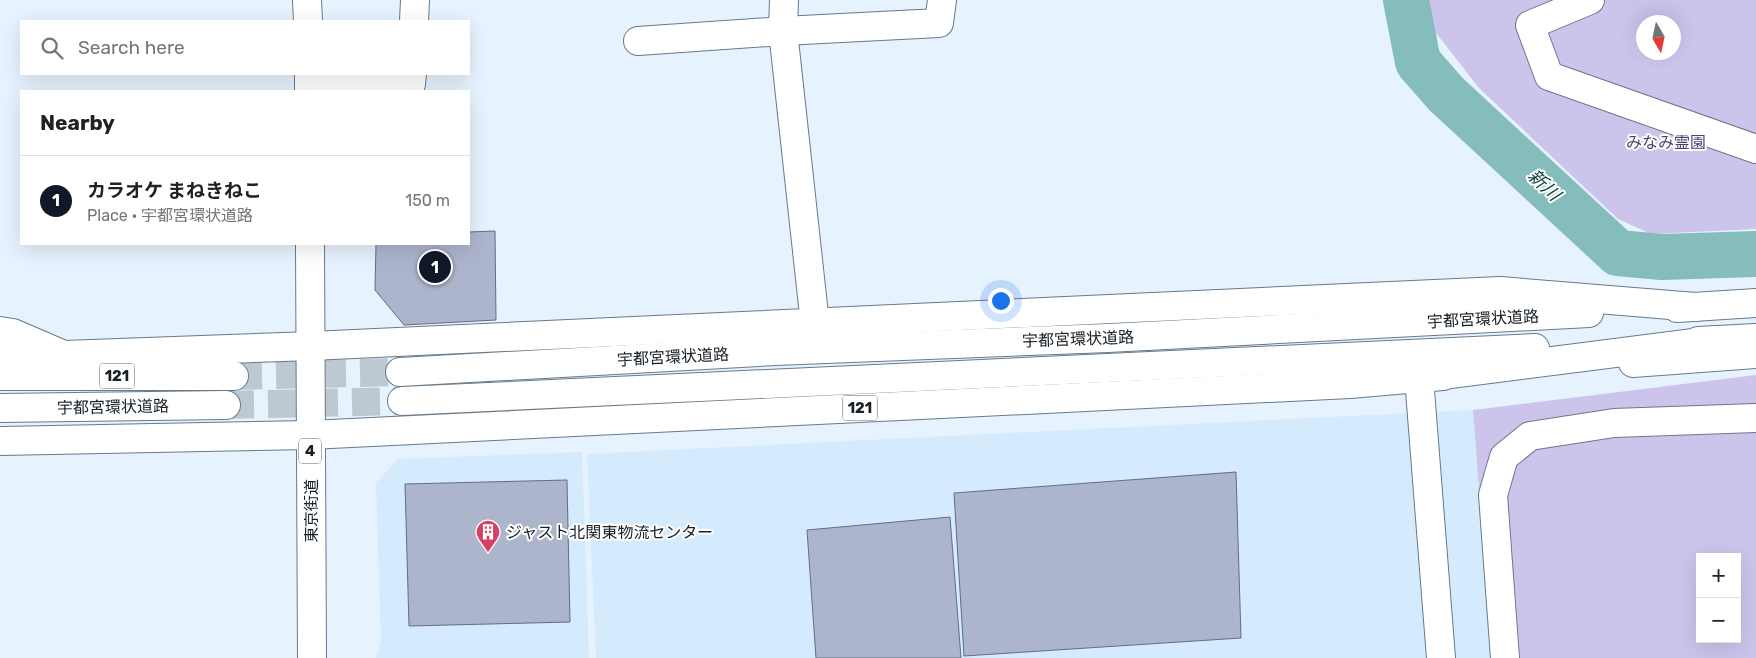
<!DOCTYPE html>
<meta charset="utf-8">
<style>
body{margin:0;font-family:Rubik,"Noto Sans JP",sans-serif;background:#f2f2f2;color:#202124}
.controls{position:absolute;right:15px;bottom:15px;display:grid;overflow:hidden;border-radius:0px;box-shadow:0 5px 20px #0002}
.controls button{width:45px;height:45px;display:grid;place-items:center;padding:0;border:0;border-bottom:1px solid #e0e0e0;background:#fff;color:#202124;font:25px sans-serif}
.compass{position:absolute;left:1636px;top:15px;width:45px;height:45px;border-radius:50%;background:#fff;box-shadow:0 5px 20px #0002;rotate:171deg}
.you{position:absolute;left:1000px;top:300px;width:18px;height:18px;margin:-12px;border:4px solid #fff;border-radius:50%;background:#1a73e8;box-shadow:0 0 0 8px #1a73e833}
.badge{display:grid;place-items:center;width:32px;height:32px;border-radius:50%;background:#111827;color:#fff;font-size:16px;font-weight:700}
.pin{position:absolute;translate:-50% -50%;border:2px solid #fff;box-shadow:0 1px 5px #0006}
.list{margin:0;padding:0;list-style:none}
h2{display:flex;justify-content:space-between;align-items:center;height:65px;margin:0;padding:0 20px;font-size:21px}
h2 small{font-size:16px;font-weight:400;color:#757577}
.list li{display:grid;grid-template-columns:32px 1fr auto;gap:15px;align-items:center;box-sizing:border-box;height:90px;padding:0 20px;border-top:1px solid #e0e0e0}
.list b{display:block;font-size:19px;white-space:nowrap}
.list p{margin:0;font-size:16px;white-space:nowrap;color:#757577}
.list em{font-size:16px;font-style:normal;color:#757577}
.icon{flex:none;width:28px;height:28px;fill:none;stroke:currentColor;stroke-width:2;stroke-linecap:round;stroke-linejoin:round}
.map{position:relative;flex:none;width:1756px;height:658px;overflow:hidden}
.search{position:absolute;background:#fff;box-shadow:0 5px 20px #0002;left:20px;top:20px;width:450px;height:55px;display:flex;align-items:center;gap:12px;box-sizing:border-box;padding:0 18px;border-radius:0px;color:#757577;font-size:19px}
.panel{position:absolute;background:#fff;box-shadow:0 5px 20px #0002;left:20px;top:90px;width:450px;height:155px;border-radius:0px}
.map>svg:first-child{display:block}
.built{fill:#d4eafd}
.green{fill:#cdc4ec;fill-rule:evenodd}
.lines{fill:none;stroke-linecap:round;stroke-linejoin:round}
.river{stroke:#84bdbc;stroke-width:46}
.building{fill:#adb5cc;stroke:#646c81}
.highway-tunnel{stroke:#bdc8d3;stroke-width:28;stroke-dasharray:28 14;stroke-linecap:butt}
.minor-casing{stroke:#677a8a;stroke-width:30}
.highway-casing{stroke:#677a8a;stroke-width:30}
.minor{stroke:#fff;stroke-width:28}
.highway{stroke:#fff;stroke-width:28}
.labels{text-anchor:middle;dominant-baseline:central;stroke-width:4;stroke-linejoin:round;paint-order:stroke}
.shield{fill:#fefefe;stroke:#5d6368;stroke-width:1}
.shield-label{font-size:15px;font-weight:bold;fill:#182027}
.park-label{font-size:16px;fill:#4e3e74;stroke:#fefefe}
.street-label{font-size:16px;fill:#182027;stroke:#fefefe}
.poi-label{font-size:16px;fill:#182027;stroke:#fefefe;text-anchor:start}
.water-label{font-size:18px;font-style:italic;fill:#063e3e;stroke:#fefefe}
</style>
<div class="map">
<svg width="1756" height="658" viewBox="0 0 1756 658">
<rect width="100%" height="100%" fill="#e6f2fe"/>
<!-- built -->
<g class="built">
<path d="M1473 410 1492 658H596L587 454Z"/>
<path d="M582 452 589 658H376L381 641 376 483 398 459Z"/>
</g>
<!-- green -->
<g class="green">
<path d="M1429 0H1756V229L1651 234 1618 219 1479 88 1433 29ZM1644 22H1674V52H1644Z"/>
<path d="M1756 375V658H1492L1473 410ZM1700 557H1737V639H1700Z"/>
</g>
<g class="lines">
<!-- river -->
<path class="river" d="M1406 0 1418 62 1446 94 1618 253 1662 257 1756 254"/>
</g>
<!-- building -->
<g class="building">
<path d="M495 231 496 320 404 325 375 290 376 244H469V232Z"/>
<path d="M1236 472 1241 638 964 656 954 493Z"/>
<path d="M567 480 570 622 409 626 405 484Z"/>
<path d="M950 517 961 658H816L807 530Z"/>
</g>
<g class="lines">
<!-- highway-tunnel -->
<g class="highway-tunnel">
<path d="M234 376 400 372"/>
<path d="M226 405 402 401"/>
</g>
<defs>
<g id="minor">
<path d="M784 0 783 31 815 324"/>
<path d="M1590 0 1530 25 1549 76 1756 149"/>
<path d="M414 21 415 0"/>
<path d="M638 41 783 31 939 23 942 0"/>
<path d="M309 88 411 84 412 74"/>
<path d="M0 331 13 333 64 355"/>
<path d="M1633 363 1756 354"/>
<path d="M1441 658 1419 378 1443 376"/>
<path d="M1505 658 1493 495 1504 457 1530 436 1614 423 1756 418"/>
</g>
<g id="highway">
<path d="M307 0 308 21"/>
<path d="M309 74V91"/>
<path d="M310 244 312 658"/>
<path d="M1677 308 1756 303"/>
<path d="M1698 341 1756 338"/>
<path d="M0 355H64L311 346 1500 291 1695 307"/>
<path d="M400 372 775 351 1108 338 1589 313"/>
<path d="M0 376H234"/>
<path d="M402 401 1535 348"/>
<path d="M0 408 226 405"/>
<path d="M0 441 310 435 1350 384 1419 378 1717 340"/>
</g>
</defs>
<!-- minor casing -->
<use href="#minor" class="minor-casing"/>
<!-- highway casing -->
<use href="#highway" class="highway-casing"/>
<!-- minor -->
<use href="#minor" class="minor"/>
<!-- highway -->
<use href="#highway" class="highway"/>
</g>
<!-- icons -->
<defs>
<symbol id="building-pin" viewBox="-11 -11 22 30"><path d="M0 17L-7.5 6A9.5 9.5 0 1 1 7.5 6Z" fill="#d24263" stroke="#fefefe"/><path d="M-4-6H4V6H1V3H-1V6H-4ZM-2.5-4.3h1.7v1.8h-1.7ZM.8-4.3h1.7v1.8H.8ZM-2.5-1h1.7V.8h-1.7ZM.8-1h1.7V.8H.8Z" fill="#fff"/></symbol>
</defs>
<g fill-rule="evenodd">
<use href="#building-pin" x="474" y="518" width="28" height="38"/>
</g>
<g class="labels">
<!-- shield labels -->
<g class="shield">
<rect x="99.5" y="363.5" width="35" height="25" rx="4"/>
<rect x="842.5" y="395.5" width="35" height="25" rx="4"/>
<rect x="299" y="438.5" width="22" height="25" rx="4"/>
</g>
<g class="shield-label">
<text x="117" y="376">121</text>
<text x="860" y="408">121</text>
<text x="310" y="451">4</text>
</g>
<!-- park labels -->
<g class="park-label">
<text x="1666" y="142">みなみ霊園</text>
</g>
<!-- street labels -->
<g class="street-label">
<text transform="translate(1483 319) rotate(-3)">宇都宮環状道路</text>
<text transform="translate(1078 339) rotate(-2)">宇都宮環状道路</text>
<text transform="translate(673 357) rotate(-3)">宇都宮環状道路</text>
<text transform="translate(113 407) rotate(-1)">宇都宮環状道路</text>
<text transform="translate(311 511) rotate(-90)">東京街道</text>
</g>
<!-- poi labels -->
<g class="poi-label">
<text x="506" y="532">ジャスト北関東物流センター</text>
</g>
<!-- water labels -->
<g class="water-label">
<text transform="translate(1544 185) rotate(43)">新川</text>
</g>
</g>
</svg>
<div class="controls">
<button>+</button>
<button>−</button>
</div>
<svg class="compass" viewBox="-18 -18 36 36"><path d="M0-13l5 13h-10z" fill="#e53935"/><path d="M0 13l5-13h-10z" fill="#757577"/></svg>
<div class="you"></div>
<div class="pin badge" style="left:435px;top:267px">1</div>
<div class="search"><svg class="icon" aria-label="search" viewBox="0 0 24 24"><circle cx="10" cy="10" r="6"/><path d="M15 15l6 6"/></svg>Search here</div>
<section class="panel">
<h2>Nearby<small></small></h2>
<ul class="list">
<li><span class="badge">1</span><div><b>カラオケ まねきねこ</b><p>Place · 宇都宮環状道路</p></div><em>150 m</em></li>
</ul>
</section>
</div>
